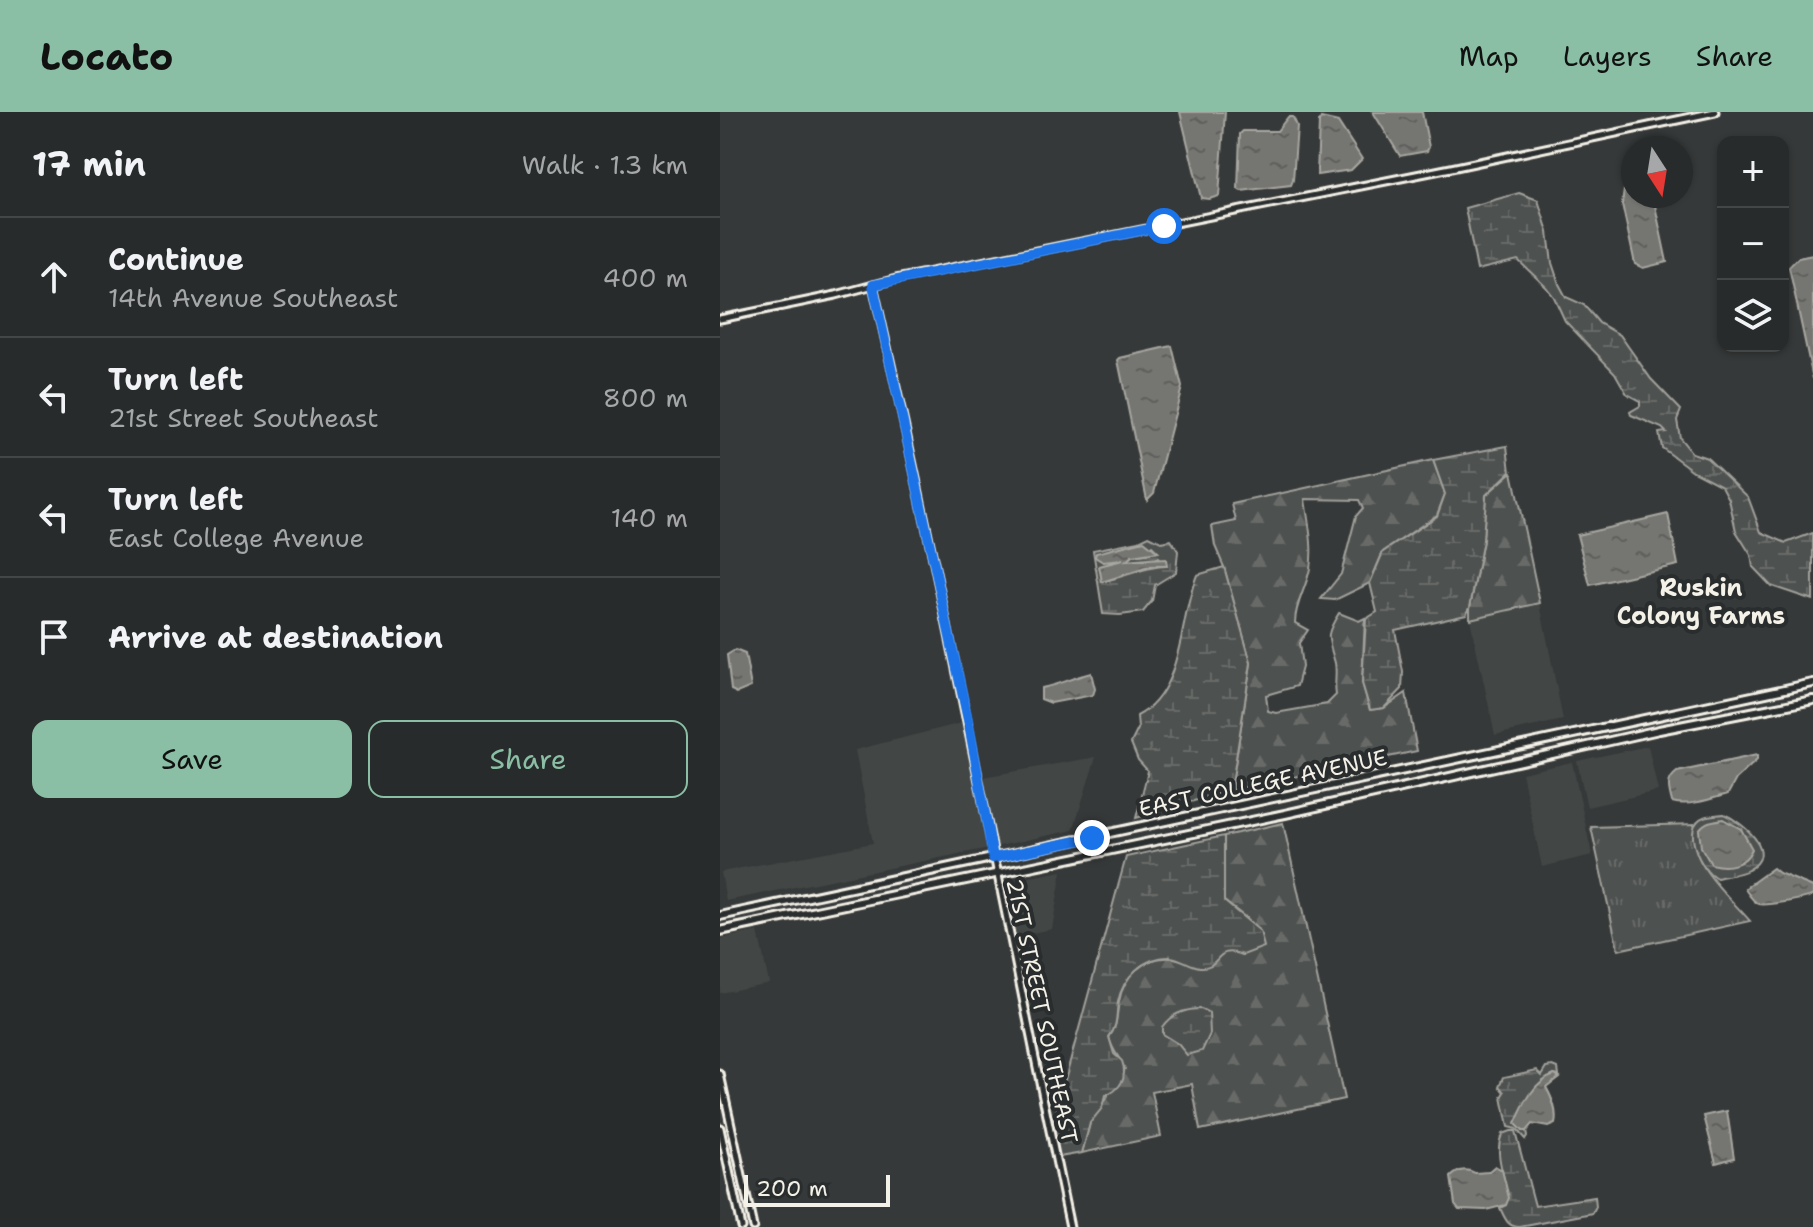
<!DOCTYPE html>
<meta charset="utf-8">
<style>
body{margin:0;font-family:"Shantell Sans",sans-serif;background:#303333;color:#f1f3f6}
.controls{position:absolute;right:24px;top:24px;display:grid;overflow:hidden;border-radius:16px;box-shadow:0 2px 6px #0004}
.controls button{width:72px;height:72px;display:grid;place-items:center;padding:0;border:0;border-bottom:2px solid #444747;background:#282b2b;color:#f1f3f6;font:40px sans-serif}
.compass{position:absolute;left:901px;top:24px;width:72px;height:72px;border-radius:50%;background:#282b2b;box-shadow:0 2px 6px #0004;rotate:168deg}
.scale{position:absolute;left:24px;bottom:20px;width:146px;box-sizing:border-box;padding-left:8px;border:4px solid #f4f1e8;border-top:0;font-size:22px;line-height:28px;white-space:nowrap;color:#f4f1e8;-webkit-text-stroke:6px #2a2d2e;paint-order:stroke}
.stop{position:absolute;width:24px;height:24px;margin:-18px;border:6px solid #1a73e8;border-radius:50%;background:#fff}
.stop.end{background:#1a73e8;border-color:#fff;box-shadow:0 2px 8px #0008}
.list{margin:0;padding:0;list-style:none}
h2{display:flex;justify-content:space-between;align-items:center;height:104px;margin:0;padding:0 32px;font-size:34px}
h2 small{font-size:26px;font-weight:400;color:#a5a7a9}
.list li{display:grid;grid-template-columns:52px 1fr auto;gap:24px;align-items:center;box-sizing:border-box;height:120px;padding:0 32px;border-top:2px solid #444747}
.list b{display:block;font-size:30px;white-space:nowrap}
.list p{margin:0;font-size:26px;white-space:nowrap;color:#a5a7a9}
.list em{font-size:26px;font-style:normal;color:#a5a7a9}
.actions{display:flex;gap:16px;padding:24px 32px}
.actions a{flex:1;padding:18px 0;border:2px solid #8abfa5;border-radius:16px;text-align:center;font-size:28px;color:#8abfa5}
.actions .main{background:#8abfa5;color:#111}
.icon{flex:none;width:44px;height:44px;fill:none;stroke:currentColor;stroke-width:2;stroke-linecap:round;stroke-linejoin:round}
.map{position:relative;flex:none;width:1093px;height:1115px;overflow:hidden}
header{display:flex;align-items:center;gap:48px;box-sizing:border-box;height:112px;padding:0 40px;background:#8abfa5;color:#111}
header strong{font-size:38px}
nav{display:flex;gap:44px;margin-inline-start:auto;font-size:28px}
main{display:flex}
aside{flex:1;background:#282b2b}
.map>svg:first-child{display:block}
.built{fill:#434645}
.grass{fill:url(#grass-tufts);stroke:#a1a19c;stroke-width:2}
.forest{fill:url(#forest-firs);stroke:#a1a19c;stroke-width:2}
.wetland{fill:url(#wetland-marsh);stroke:#a1a19c;stroke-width:2;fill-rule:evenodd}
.water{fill:url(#water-ripples);stroke:#a8a7a1;stroke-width:2}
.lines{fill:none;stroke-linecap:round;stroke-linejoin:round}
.tertiary-casing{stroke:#f4f1e8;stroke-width:11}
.secondary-casing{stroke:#f4f1e8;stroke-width:12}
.tertiary{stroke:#2a2d2e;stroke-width:5}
.secondary{stroke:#2a2d2e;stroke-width:6}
.route{stroke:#1a73e8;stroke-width:10}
.labels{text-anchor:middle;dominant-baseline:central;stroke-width:8;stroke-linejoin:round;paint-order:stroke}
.street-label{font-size:22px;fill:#f4f1e8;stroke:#2a2d2e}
.neighbourhood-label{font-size:24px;font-weight:bold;fill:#f4f1e8;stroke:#2a2d2e}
</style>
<header>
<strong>Locato</strong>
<nav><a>Map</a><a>Layers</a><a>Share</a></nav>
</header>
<main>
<aside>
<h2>17 min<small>Walk · 1.3 km</small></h2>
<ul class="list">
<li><svg class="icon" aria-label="ahead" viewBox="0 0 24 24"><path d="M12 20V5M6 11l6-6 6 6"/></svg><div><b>Continue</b><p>14th Avenue Southeast</p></div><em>400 m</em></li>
<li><svg class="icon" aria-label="left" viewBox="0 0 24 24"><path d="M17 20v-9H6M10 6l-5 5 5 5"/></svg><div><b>Turn left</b><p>21st Street Southeast</p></div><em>800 m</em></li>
<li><svg class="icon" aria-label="left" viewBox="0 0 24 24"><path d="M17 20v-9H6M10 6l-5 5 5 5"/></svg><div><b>Turn left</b><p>East College Avenue</p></div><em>140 m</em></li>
<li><svg class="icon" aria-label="arrive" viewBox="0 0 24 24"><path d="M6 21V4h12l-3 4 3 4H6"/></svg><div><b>Arrive at destination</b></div></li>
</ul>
<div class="actions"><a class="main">Save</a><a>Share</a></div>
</aside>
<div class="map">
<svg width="1093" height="1115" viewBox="0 0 1093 1115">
<defs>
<pattern id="grass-tufts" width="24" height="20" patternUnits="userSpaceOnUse" patternTransform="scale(2)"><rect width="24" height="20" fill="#4e514f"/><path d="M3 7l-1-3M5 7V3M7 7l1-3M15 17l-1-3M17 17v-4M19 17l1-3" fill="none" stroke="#686a68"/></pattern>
<pattern id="forest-firs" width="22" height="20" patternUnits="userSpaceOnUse" patternTransform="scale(2)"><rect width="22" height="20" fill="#4e514f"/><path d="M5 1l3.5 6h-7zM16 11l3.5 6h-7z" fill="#686a68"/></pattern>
<pattern id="wetland-marsh" width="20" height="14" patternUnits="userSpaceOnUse" patternTransform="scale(2)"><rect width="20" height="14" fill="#4e514f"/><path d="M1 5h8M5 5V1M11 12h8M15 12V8" fill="none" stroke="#686a68"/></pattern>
<pattern id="water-ripples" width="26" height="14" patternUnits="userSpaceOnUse" patternTransform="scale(2)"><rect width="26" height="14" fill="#757572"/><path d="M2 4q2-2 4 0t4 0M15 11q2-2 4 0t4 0" fill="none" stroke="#5f5e5c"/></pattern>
</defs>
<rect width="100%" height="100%" fill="#363939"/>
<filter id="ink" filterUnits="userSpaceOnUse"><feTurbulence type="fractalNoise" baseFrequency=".0125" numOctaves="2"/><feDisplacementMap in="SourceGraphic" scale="16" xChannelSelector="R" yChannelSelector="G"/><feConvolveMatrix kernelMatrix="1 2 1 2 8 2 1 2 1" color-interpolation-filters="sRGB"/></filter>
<g filter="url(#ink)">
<!-- built -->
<g class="built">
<path d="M820 491 843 608 775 623 750 507Z"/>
<path d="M251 609 263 665 376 645 353 718 274 735Z"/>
<path d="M246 610 269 736 6 789 1 760 153 731 135 638Z"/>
<path d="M928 634 938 679 867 695 857 649Z"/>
<path d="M852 650 872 743 822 755 802 661Z"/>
<path d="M342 759 332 817 292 825 281 771Z"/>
<path d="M38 819 49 871 0 881V827Z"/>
</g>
<!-- grass -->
<path class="grass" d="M976 712C964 749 1009 784 1030 809L898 838 871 715Z"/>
<!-- forest -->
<g class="forest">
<path d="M713 348 725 382 717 403 663 440 650 471 615 488 601 487 621 462 636 404 643 396 639 388 585 387C588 410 594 433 590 456 587 475 575 491 575 511L588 518 579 531 582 555 577 574 546 583 548 599 556 601 607 592 616 583C614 572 617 560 615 551 608 525 604 525 619 501L639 509 645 506 642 571 650 598 664 596 686 581 697 639 511 678 531 551 504 455 495 434 492 414 516 409 512 392Z"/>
<path d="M792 360 820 491 750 507V496L763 428 766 383Z"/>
<path d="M563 711 624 987 480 1018 472 972 432 980 441 1024 362 1041 370 1011 405 957C400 944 393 942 389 925 398 914 396 904 399 890 403 864 424 844 451 846 461 846 472 852 481 855L498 846 500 841 510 838 523 843 526 806 504 789C499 769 505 745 504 724Z"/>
</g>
<!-- wetland -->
<g class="wetland">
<path d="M799 81 818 88 828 120 832 151 839 172 846 185 864 193 879 211 900 223 931 267 961 298 957 308 960 326 972 341 987 346 1028 385 1041 420 1066 431 1093 421V488L1051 474 1033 455 1031 443 1016 419 1009 387 1002 374 973 359 942 336 939 321 946 320 942 316 911 303 910 300 920 294V289L907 282 895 261 845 209 834 185 826 175 798 148 757 158 745 96Z"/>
<path d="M787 334 790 360 766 383 763 428 750 495 746 502 675 518 683 560 682 577 664 596 650 598 642 571 646 507 657 500 650 471 663 440 717 404 725 382 713 348Z"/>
<path d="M429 424 441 430 451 428 458 439 456 460 435 473 432 489 423 500 400 503 383 502 373 438 419 429ZM432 434 438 440 412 444 406 449 438 446 446 454C424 454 404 466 382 469L403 450 392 447 382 450Z"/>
<path d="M504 455 531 551 511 678 416 706 428 659 418 648 411 631 418 617 417 604C464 580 459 506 477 463Z"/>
<path d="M1004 702C1022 710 1061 741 1028 758 1019 763 1007 763 997 766 980 759 960 714 984 705 989 703 998 703 1004 702Z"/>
<path d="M504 724V789L540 819 544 835 523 843C493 832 502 857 480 855 470 854 461 846 450 845 423 845 403 865 398 890 396 904 398 914 389 925L394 942 402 949C408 966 400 978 385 984L382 996 370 1011 362 1041 339 1045 332 1015 406 745Z"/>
<path d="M481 897 489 901 490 922 482 939 467 943 458 932 442 922V915C451 902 465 897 481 897Z"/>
<path d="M833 954 838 956 839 963 834 962C810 975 810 994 802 1019H806L807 1024 805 1027 796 1017 788 1015 782 985 785 980 780 974 784 965 817 958 822 963 827 955Z"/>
<path d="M790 1019H795L815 1094 875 1085 876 1095 873 1101 800 1115C787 1115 785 1106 780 1096L786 1093C790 1070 772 1046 782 1022Z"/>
</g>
<!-- water -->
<g class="water">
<path d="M460 0H505L499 84 489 87 481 86Z"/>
<path d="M653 0H702L709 35 707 39 680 44Z"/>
<path d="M568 5H573L577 14 573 68 571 73 521 79 518 77 520 22 523 19H557Z"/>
<path d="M601 6 618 10 642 47 631 58 597 63 599 10Z"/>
<path d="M913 75V84H933L947 150 923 156 915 152 902 92 904 78Z"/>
<path d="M1093 143V267L1069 155 1078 146Z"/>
<path d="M452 234 462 275 434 381 427 388 398 248 400 246Z"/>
<path d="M948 402 958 453 870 473 857 423Z"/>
<path d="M424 429 438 440 412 444 406 449 446 447 447 454H432L382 470 379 454 403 448 383 450 375 445 376 441Z"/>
<path d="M15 538 25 542 31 575 17 581 11 578 7 543Z"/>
<path d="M371 561 375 577 373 583 331 591 321 587V576C339 573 353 565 371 561Z"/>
<path d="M1037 643V648L1016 667 1008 682C991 687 969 695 952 690 949 677 945 669 957 660Z"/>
<path d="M1003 707 1021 717 1032 737C1025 753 1008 757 991 752L981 735 979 718C985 709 992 709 1003 707Z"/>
<path d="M1053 756 1059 761 1093 775V783C1087 787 1046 794 1039 792 1033 790 1029 783 1025 777L1028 774Z"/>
<path d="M835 962 839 965 826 975C832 986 838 999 835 1012L828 1015 812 1012 806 1019H802L795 1012C803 994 814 968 835 962Z"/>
<path d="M1007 999 1014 1046 996 1051 984 1004Z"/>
<path d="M775 1054 782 1058 789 1086 786 1093 766 1098 739 1097 735 1092 731 1065C738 1058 747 1056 755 1061L768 1060Z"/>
</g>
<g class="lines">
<defs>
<g id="tertiary">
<path d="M153 173C225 486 284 801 350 1115"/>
<path d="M0 207 116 183 176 167 731 56 995 0"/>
<path d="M0 962 33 1115"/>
<path d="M0 1016 21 1115"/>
</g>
<g id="secondary">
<path d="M0 804 1093 571"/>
<path d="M0 819 565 702 939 618 1093 588"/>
</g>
</defs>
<!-- tertiary casing -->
<use href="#tertiary" class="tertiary-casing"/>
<!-- secondary casing -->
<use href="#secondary" class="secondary-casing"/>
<!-- tertiary -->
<use href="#tertiary" class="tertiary"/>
<!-- secondary -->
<use href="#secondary" class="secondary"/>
</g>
</g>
<g class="lines" filter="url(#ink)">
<!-- route -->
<path class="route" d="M372 726 273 746 249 612 153 173 444 114"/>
</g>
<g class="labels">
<!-- street labels -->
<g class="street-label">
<text transform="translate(543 671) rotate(-12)">EAST COLLEGE AVENUE</text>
<text transform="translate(322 899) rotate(78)">21ST STREET SOUTHEAST</text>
</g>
<!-- neighbourhood labels -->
<g class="neighbourhood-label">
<text x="981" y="476">Ruskin<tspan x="981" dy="28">Colony Farms</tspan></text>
</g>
</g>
</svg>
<div class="controls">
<button>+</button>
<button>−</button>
<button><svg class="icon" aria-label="layers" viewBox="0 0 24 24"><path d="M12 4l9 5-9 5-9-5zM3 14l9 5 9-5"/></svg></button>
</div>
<svg class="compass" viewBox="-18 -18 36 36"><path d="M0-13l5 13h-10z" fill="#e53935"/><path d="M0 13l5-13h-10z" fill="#a5a7a9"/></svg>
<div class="scale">200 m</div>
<div class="stop" style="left:444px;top:114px"></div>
<div class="stop end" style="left:372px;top:726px"></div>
</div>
</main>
